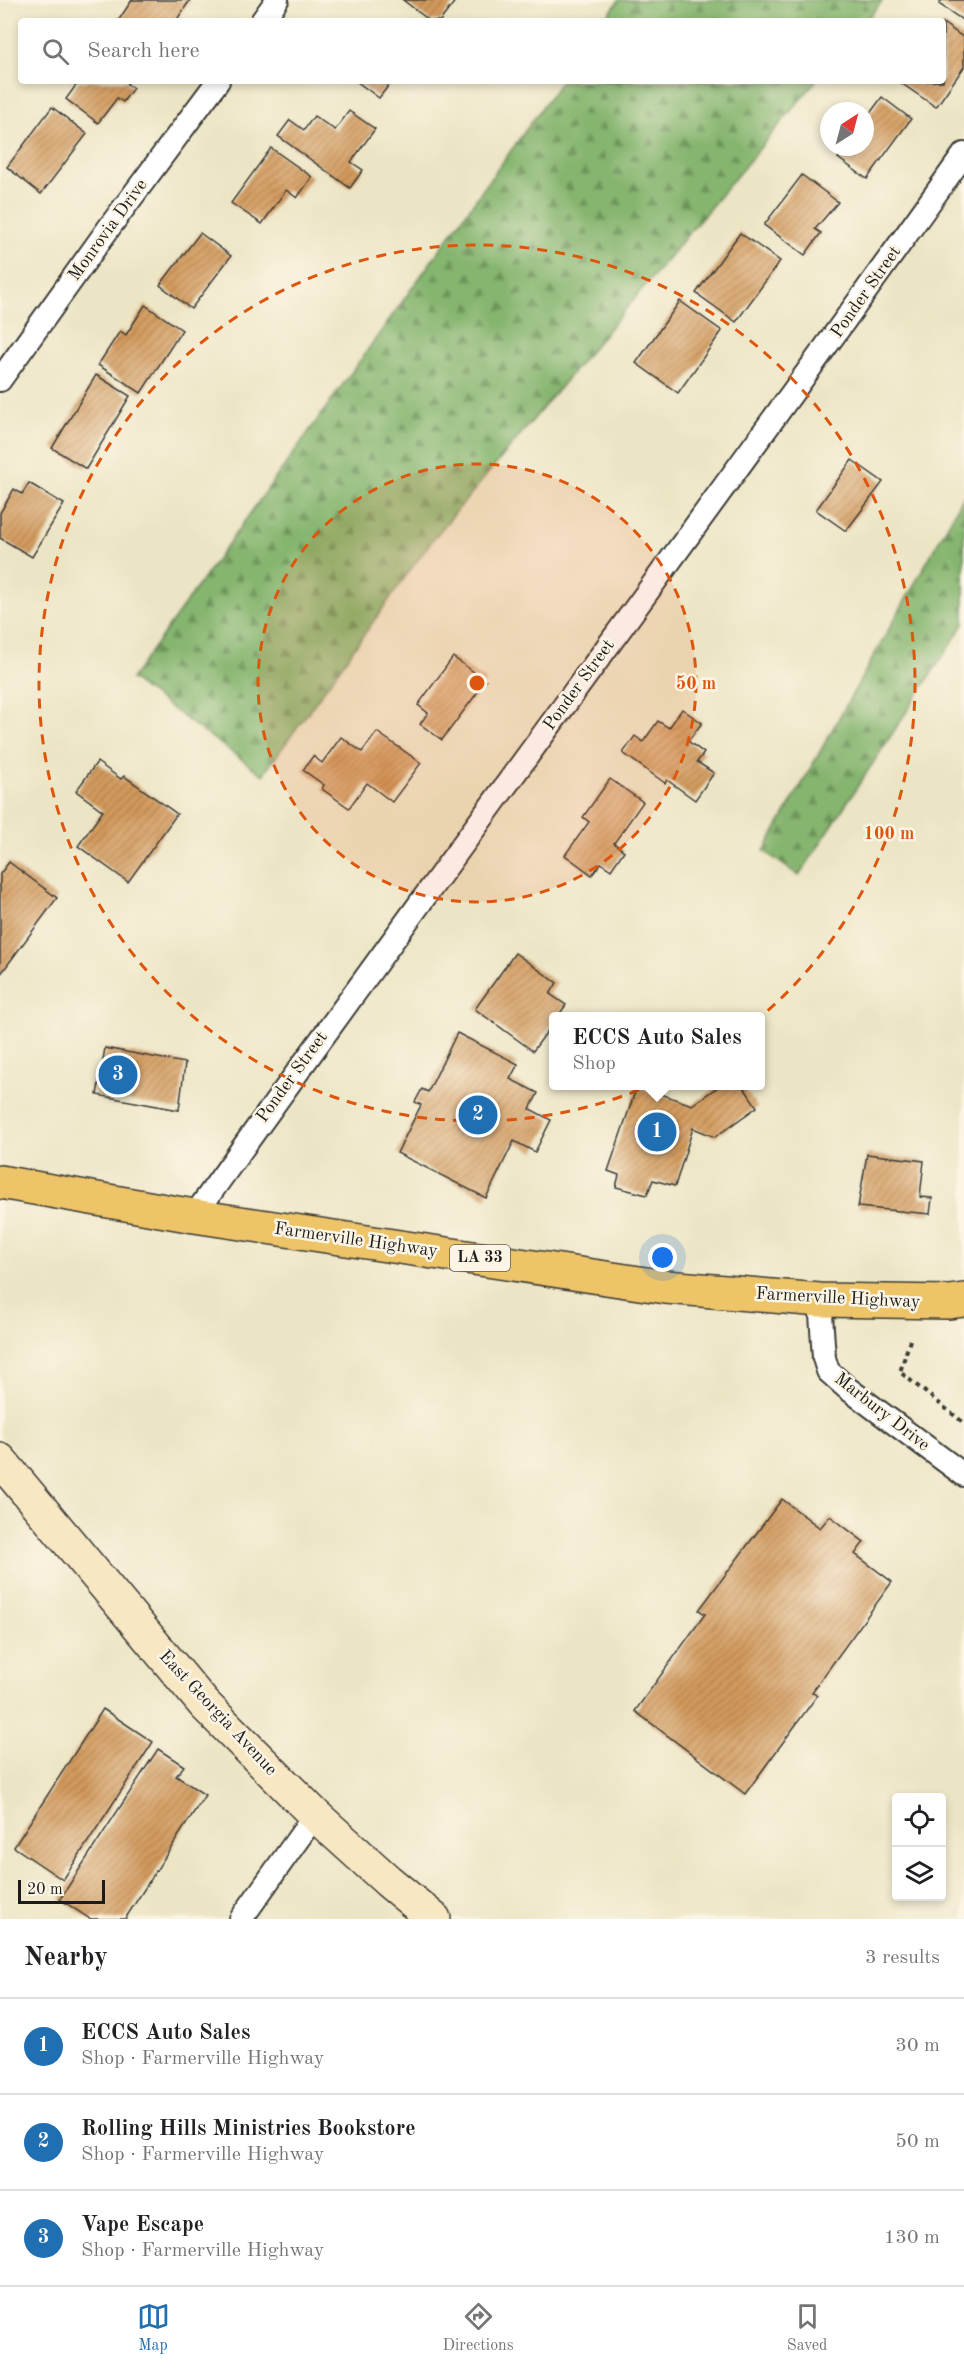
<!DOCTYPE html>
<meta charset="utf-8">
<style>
body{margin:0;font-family:"Old Standard TT",serif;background:#f6f6f6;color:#202124}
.controls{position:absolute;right:18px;bottom:18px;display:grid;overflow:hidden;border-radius:6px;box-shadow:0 3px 9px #0003}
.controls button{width:54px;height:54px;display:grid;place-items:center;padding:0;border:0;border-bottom:2px solid #e0e0e0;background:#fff;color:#202124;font:30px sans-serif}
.compass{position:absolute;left:820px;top:102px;width:54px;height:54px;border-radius:50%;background:#fff;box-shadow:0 3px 9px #0003;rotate:36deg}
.scale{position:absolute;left:18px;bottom:15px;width:87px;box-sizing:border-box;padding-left:6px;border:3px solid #1c1c1c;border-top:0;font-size:16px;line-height:21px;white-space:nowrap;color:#1c1c1c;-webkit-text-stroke:4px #fcf5e5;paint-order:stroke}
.you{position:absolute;left:663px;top:1258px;width:21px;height:21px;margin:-15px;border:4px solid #fff;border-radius:50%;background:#1a73e8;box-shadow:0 0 0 9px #1a73e833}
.badge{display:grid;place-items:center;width:39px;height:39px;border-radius:50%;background:#1f6fb2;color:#fff;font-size:20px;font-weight:700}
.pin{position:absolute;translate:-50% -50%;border:3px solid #fff;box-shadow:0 2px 6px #0006}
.popup{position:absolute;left:549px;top:1012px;width:216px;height:78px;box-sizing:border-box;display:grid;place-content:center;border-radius:6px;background:#fff;filter:drop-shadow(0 2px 4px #0005);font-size:20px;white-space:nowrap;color:#757577}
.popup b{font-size:22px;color:#202124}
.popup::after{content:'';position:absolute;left:50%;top:100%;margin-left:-12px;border:12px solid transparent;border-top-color:#fff}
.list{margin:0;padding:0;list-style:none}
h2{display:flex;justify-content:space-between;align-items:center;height:78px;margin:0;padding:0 24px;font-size:26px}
h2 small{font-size:20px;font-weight:400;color:#757577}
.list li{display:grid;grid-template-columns:39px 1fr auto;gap:18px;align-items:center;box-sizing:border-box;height:96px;padding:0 24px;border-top:2px solid #e0e0e0}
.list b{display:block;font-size:22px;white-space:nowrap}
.list p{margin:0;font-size:20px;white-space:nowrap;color:#757577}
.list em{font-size:20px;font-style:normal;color:#757577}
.icon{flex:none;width:33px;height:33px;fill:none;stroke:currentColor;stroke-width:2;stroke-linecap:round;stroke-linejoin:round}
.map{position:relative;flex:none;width:964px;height:1919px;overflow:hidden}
.search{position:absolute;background:#fff;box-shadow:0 3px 9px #0003;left:18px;right:18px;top:18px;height:66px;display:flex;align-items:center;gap:15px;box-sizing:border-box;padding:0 21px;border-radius:6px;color:#757577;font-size:22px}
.sheet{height:366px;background:#fff}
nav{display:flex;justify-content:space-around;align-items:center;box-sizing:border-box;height:84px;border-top:2px solid #e0e0e0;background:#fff;font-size:16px;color:#757577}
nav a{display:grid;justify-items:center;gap:3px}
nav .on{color:#1f6fb2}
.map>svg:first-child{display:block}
.forest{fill:url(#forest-firs);stroke:#506845;stroke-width:1.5}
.building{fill:url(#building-hatch)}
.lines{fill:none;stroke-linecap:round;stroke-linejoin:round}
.minor-casing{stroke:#3b3a35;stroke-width:26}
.secondary-casing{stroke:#3b3a35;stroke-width:36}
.primary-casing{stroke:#3b3a35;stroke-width:36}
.path{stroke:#3b3a35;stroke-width:4;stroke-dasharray:4.5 4.5;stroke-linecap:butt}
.minor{stroke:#fff;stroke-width:22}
.secondary{stroke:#f8e7c3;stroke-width:33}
.primary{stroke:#eec469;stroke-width:33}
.ring{fill:none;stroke:#de560d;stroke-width:3;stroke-dasharray:10 8}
.labels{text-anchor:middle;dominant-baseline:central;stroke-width:5;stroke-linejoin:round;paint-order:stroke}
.shield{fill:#fcf5e5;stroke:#5f5d58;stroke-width:1.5}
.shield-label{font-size:16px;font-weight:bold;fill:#1c1c1c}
.street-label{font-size:18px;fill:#1c1c1c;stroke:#fcf5e5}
.centre{fill:#de560d;stroke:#fcf5e5;stroke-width:3}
.ring-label{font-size:18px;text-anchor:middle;font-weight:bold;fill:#de560d;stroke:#fcf5e5;stroke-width:5;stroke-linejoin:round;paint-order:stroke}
</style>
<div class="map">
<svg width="964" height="1919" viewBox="0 0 964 1919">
<defs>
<pattern id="forest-firs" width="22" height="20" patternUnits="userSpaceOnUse" patternTransform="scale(1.5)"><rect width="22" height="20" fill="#85b56e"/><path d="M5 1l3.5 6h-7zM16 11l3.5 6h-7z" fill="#6c925a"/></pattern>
<pattern id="building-hatch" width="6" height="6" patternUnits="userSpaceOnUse" patternTransform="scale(1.5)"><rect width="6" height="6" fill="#d39a5c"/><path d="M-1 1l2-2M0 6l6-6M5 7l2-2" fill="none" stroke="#aa7d4b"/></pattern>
</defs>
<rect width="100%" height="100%" fill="#fcf5e5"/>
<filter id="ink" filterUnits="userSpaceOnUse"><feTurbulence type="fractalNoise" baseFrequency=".0167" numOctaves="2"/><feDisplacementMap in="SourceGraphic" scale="12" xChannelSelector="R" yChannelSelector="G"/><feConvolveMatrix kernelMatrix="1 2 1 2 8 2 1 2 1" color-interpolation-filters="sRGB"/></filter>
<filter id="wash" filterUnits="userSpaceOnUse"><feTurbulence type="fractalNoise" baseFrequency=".008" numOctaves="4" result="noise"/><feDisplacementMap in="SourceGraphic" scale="24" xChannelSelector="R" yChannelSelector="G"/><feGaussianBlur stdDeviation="1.35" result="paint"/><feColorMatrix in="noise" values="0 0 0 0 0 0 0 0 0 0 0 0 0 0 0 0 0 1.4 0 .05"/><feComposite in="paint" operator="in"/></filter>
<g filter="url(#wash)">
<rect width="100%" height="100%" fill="#ece5c5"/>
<!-- forest -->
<g class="forest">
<path d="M619 0H883L866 21H604Z"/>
<path d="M561 81H816L430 543 263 775 131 679Z"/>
<path d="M964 496V624L799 876 764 851Z"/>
</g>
<g id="blocks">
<!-- building -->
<g class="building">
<path d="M132 0H190L176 21H118Z"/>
<path d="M403 0H456L440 21H430Z"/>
<path d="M942 0H964V21L939 4Z"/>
<path d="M943 23 964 38V67L936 107 898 81H943Z"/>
<path d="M79 81H129L127 84 133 88 123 102 117 98 98 123 66 99Z"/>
<path d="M356 81H392L379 98Z"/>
<path d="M882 97 911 119 867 179 838 158 846 147H865V120Z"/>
<path d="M52 107 87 134 41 194 7 167Z"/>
<path d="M349 111 375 129 351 162 363 170 350 188 278 136 290 120 304 130 314 116 335 130Z"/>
<path d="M271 148 312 177 297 198 286 190 262 224 231 203Z"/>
<path d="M802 175 838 202 815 229 821 233 805 255 764 225Z"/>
<path d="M200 233 231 256 191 309 160 285Z"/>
<path d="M740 233 780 261 736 322 696 293Z"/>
<path d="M680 301 722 331 678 393 636 363Z"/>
<path d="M145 305 182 330 141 393 98 365 120 331 126 335Z"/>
<path d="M96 375 130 396 86 469 52 448Z"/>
<path d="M852 460 883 482 846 531 816 510Z"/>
<path d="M29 483 64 504 32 557 0 538V513L14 489 22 494Z"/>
<path d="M453 657 486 681 442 740 420 724 428 713 418 705Z"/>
<path d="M682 709 702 723 688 741 704 753 697 762 714 773 695 800 667 780 665 783 623 753 635 736 643 742 658 721 669 728Z"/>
<path d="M377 732 421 763 392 802 367 783 349 808 322 789 324 785 303 770 313 756 322 763 341 737 362 752Z"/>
<path d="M97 762 121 779 124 776 177 814 128 882 78 846 103 811 76 791Z"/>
<path d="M610 779 643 802 614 843 624 851 611 870 601 863 592 875 565 855 589 822 583 817Z"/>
<path d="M9 862 57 898 0 975V874Z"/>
<path d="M515 953 557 983 550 994 566 1005 558 1016H554V1022L533 1051 475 1009Z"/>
<path d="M457 1033 518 1064 510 1079 538 1093 530 1109 551 1120 535 1152 514 1141 486 1198 397 1153 421 1105 415 1102 422 1089 428 1092Z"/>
<path d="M105 1048 185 1063 179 1110 97 1095Z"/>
<path d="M637 1086 692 1105 719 1086H743L757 1107 715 1137 693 1128 675 1186 653 1180 647 1195 616 1187 619 1175 608 1171Z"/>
<path d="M867 1154 924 1161 920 1197 932 1198 930 1214 858 1207Z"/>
<path d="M782 1499 820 1528 830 1516 864 1542 855 1554 892 1582 812 1692 817 1696 745 1794 635 1711 705 1614 699 1610Z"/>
<path d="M103 1709 153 1742 63 1880 14 1847Z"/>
<path d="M158 1749 184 1766 176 1776 205 1795 125 1919H90L60 1899Z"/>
</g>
</g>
</g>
<g filter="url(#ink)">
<use href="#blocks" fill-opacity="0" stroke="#3b3a35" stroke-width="1.5"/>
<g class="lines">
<defs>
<g id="minor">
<path d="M262 21 277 0"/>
<path d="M0 380 111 225 218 81"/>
<path d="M194 1216C448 860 711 510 964 154"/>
<path d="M820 1300 824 1358 828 1371 847 1388 964 1475"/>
<path d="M241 1919 315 1815"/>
</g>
<path id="secondary" d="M0 1460 204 1704 315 1815 388 1881 434 1919"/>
<path id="primary" d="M0 1182 194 1216 666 1287 820 1300 949 1302 964 1300"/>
</defs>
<!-- minor casing -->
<use href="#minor" class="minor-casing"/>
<!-- secondary casing -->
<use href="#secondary" class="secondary-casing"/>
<!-- primary casing -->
<use href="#primary" class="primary-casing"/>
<!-- path -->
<path class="path" d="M910 1340 900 1372 964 1423"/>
<!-- minor -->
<use href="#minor" class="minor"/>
<!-- secondary -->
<use href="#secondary" class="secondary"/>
<!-- primary -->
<use href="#primary" class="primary"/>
</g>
</g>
<!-- distance rings -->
<circle cx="477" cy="683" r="219" fill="#de560d" fill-opacity=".12"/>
<g class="ring">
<circle cx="477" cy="683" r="219"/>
<circle cx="477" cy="683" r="438"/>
</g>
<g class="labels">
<!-- shield labels -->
<rect class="shield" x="450" y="1245" width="60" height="26" rx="4.5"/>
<g class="shield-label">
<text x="480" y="1258">LA 33</text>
</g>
<!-- street labels -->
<g class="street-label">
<text transform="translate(108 230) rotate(-54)">Monrovia Drive</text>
<text transform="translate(866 292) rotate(-55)">Ponder Street</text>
<text transform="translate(579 685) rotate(-54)">Ponder Street</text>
<text transform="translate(292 1077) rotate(-54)">Ponder Street</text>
<text transform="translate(356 1240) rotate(8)">Farmerville Highway</text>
<text transform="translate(838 1298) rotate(3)">Farmerville Highway</text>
<text transform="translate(882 1412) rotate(38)">Marbury Drive</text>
<text transform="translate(218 1713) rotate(47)">East Georgia Avenue</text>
</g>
</g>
<circle cx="477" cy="683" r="9" class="centre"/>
<g class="ring-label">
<text x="696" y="689">50 m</text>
<text x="889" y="839">100 m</text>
</g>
</svg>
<div class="controls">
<button><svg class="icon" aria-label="locate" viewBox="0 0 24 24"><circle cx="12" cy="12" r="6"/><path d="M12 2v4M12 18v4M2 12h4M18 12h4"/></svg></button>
<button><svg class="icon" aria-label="layers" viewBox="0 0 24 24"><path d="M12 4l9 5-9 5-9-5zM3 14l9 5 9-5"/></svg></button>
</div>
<svg class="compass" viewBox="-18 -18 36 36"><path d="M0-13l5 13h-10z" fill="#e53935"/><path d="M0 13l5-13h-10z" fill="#757577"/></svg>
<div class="scale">20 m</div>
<div class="you"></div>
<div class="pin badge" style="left:657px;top:1132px">1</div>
<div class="popup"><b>ECCS Auto Sales</b>Shop</div>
<div class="pin badge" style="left:478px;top:1115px">2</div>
<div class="pin badge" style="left:118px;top:1075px">3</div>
<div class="search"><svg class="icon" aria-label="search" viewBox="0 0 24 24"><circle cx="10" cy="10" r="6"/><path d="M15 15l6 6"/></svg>Search here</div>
</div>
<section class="sheet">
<h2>Nearby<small>3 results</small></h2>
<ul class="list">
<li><span class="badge">1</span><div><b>ECCS Auto Sales</b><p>Shop · Farmerville Highway</p></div><em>30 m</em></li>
<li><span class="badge">2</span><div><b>Rolling Hills Ministries Bookstore</b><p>Shop · Farmerville Highway</p></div><em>50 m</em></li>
<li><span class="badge">3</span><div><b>Vape Escape</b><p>Shop · Farmerville Highway</p></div><em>130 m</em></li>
</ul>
</section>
<nav>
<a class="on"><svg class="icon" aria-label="map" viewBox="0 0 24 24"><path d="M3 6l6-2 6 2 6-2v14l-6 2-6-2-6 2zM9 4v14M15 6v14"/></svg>Map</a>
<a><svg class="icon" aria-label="directions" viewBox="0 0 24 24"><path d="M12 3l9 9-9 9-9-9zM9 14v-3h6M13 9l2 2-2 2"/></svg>Directions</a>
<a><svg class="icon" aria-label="saved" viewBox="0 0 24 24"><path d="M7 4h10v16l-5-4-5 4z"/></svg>Saved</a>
</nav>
